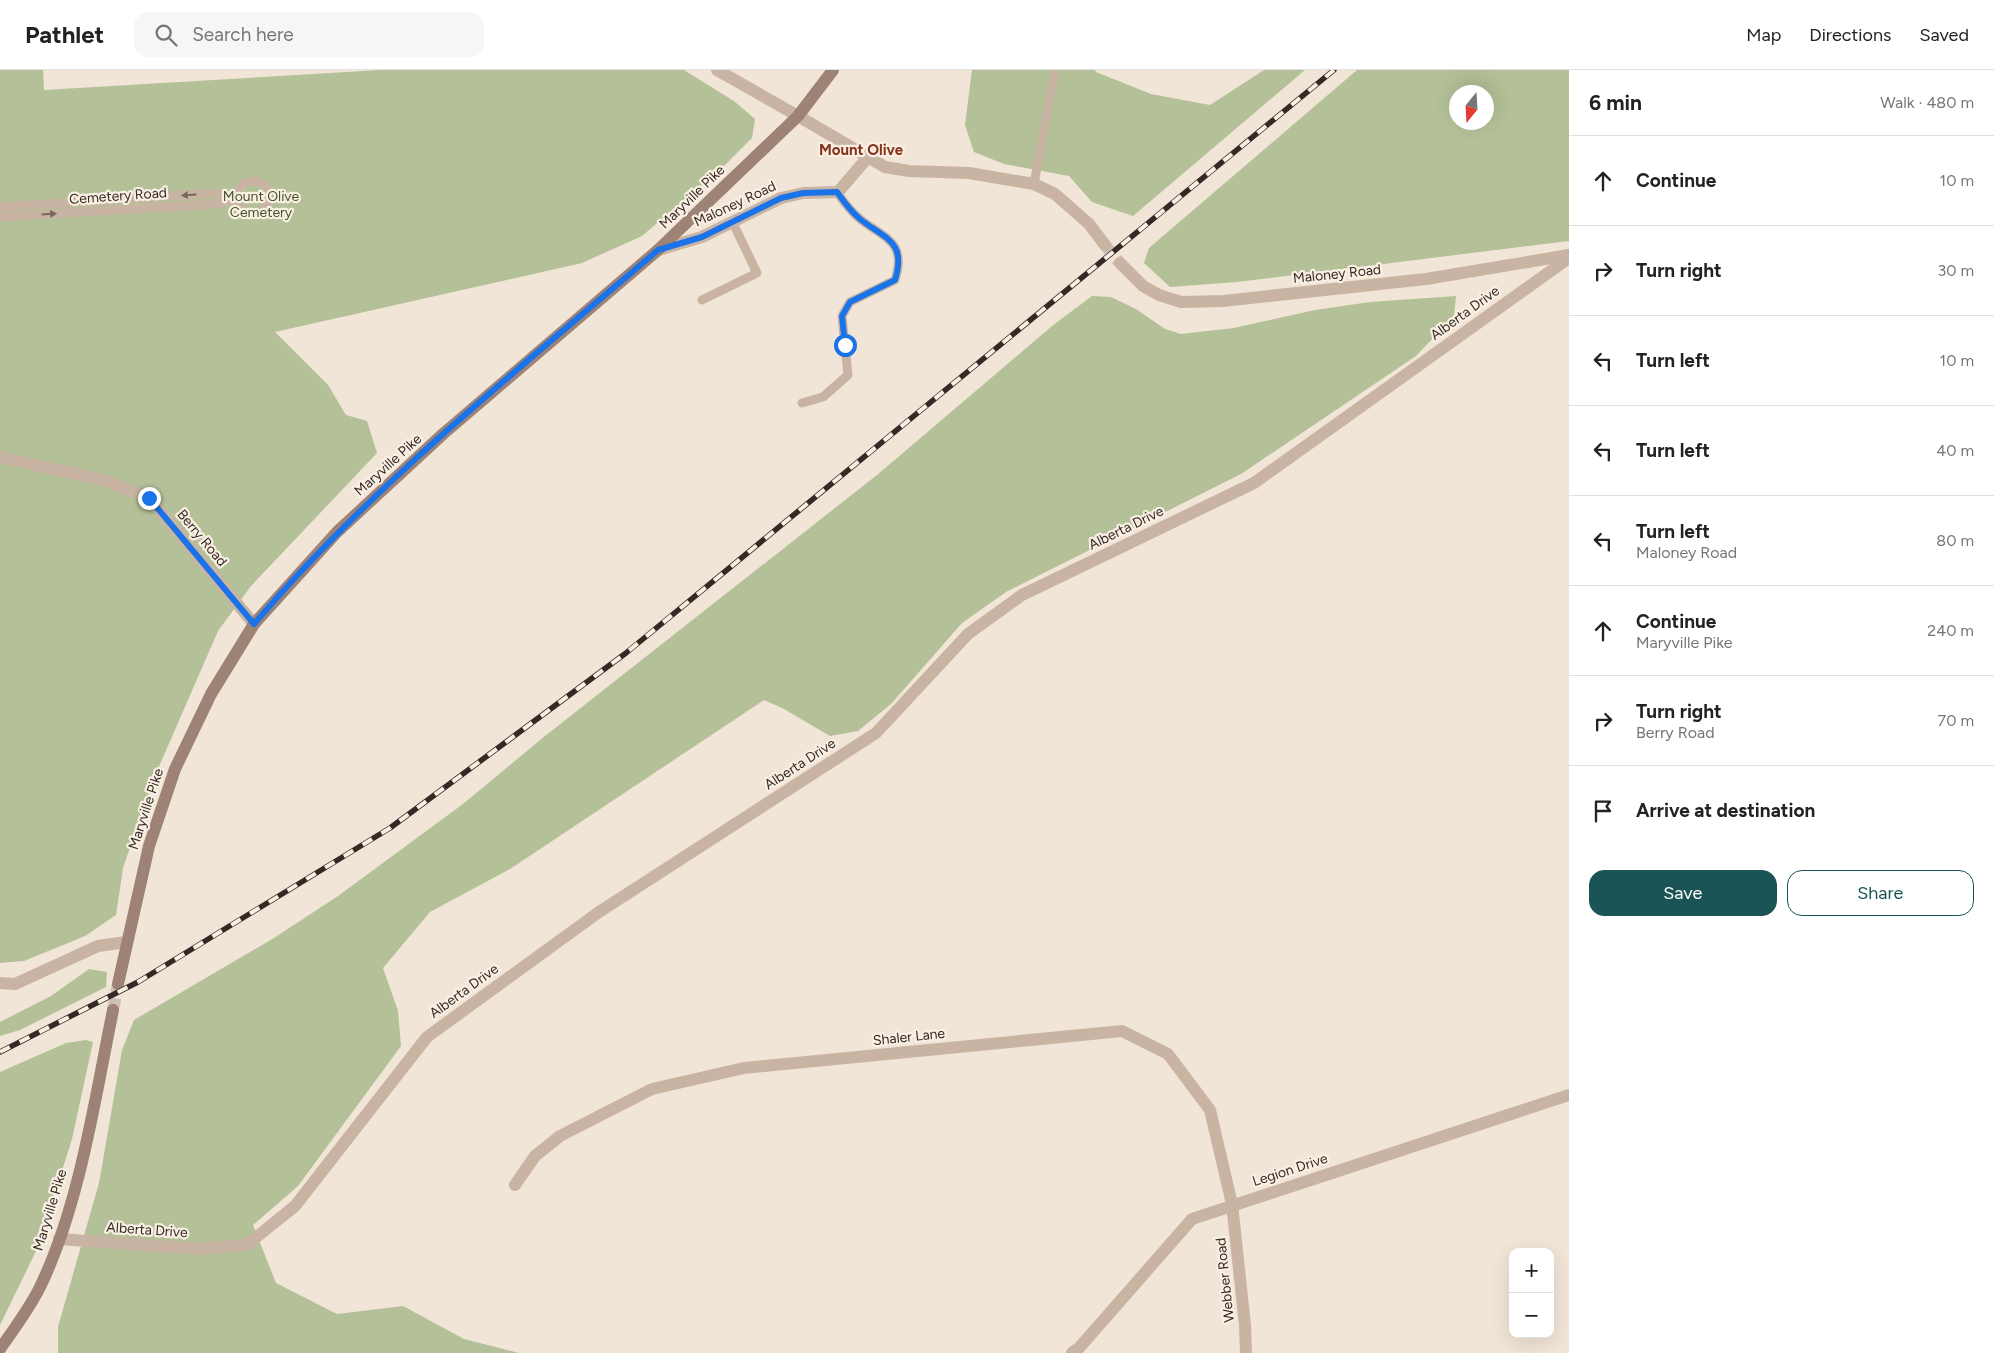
<!DOCTYPE html>
<meta charset="utf-8">
<style>
body{margin:0;font-family:Figtree,sans-serif;background:#f6f6f6;color:#222}
.controls{position:absolute;right:15px;bottom:15px;display:grid;overflow:hidden;border-radius:10px;box-shadow:0 5px 20px #0002}
.controls button{width:45px;height:45px;display:grid;place-items:center;padding:0;border:0;border-bottom:1px solid #e0e0e0;background:#fff;color:#222;font:25px sans-serif}
.compass{position:absolute;left:1449px;top:15px;width:45px;height:45px;border-radius:50%;background:#fff;box-shadow:0 5px 20px #0002;rotate:198deg}
.stop{position:absolute;width:15px;height:15px;margin:-11px;border:4px solid #1a73e8;border-radius:50%;background:#fff}
.stop.end{background:#1a73e8;border-color:#fff;box-shadow:0 1px 5px #0008}
.list{margin:0;padding:0;list-style:none}
h2{display:flex;justify-content:space-between;align-items:center;height:65px;margin:0;padding:0 20px;font-size:21px}
h2 small{font-size:16px;font-weight:400;color:#767676}
.list li{display:grid;grid-template-columns:32px 1fr auto;gap:15px;align-items:center;box-sizing:border-box;height:90px;padding:0 20px;border-top:1px solid #e0e0e0}
.list b{display:block;font-size:19px;white-space:nowrap}
.list p{margin:0;font-size:16px;white-space:nowrap;color:#767676}
.list em{font-size:16px;font-style:normal;color:#767676}
.actions{display:flex;gap:10px;padding:15px 20px}
.actions a{flex:1;padding:11px 0;border:1px solid #1a5456;border-radius:15px;text-align:center;font-size:18px;color:#1a5456}
.actions .main{background:#1a5456;color:#fff}
.icon{flex:none;width:28px;height:28px;fill:none;stroke:currentColor;stroke-width:2;stroke-linecap:round;stroke-linejoin:round}
.map{position:relative;flex:none;width:1569px;height:1283px;overflow:hidden}
header{display:flex;align-items:center;gap:30px;box-sizing:border-box;height:70px;padding:0 25px;background:#fff;border-bottom:1px solid #e0e0e0}
header strong{font-size:24px}
nav{display:flex;gap:28px;margin-inline-start:auto;font-size:18px}
.search{width:350px;height:45px;background:#f6f6f6;display:flex;align-items:center;gap:12px;box-sizing:border-box;padding:0 18px;border-radius:15px;color:#767676;font-size:19px}
main{display:flex}
aside{flex:1;background:#fff}
.map>svg:first-child{display:block}
.green{fill:#b4c097;fill-rule:evenodd}
.lines{fill:none;stroke-linecap:round;stroke-linejoin:round}
.tertiary-tunnel{stroke:#cbc0b3;stroke-width:12;stroke-dasharray:12 6;stroke-linecap:butt}
.secondary-tunnel{stroke:#cbc0b3;stroke-width:12;stroke-dasharray:12 6;stroke-linecap:butt}
.service{stroke:#c9b4a3;stroke-width:9}
.minor{stroke:#c9b4a3;stroke-width:12}
.tertiary{stroke:#c9b4a3;stroke-width:12}
.secondary{stroke:#9d8275;stroke-width:12}
.rail-casing{stroke:#342a25;stroke-width:5.5}
.rail{stroke:#f9efe3;stroke-width:4;stroke-dasharray:11;stroke-linecap:butt}
.oneway{fill:#77685e}
.route{stroke:#1a73e8;stroke-width:6}
.labels{text-anchor:middle;dominant-baseline:central;stroke-width:4.5;stroke-linejoin:round;paint-order:stroke}
.street-label{font-size:14px;fill:#342a25;stroke:#f9efe3}
.park-label{font-size:14px;fill:#445329;stroke:#f9efe3}
.neighbourhood-label{font-size:15px;font-weight:bold;fill:#85331d;stroke:#f9efe3}
</style>
<header>
<strong>Pathlet</strong>
<div class="search"><svg class="icon" aria-label="search" viewBox="0 0 24 24"><circle cx="10" cy="10" r="6"/><path d="M15 15l6 6"/></svg>Search here</div>
<nav><a>Map</a><a>Directions</a><a>Saved</a></nav>
</header>
<main>
<div class="map">
<svg width="1569" height="1283" viewBox="0 0 1569 1283">
<rect width="100%" height="100%" fill="#f1e5d7"/>
<!-- green -->
<g class="green">
<path d="M0 0H43L44 20 380 0H684L734 31 755 49 752 68 724 96 642 166 582 193 275 262 328 315 346 345 367 351 377 383 251 516 218 561 154 708 123 798 116 845 85 866 24 891 0 893Z"/>
<path d="M972 0H1095L1096 2 1151 24 1210 35 1264 0H1305L1133 146 1092 132 1069 106 1004 94 974 82 965 55Z"/>
<path d="M1357 0H1569V171L1237 212 1170 217 1144 193 1149 178ZM1456 22H1486V52H1456Z"/>
<path d="M1092 226 1111 227 1136 239 1165 259 1181 264 1234 258 1315 240 1370 232 1456 226 1454 246 1416 286 1241 404 1006 522 962 553 891 634 858 661 830 666 784 639 764 630 510 799 430 842 383 898 398 941 401 976 298 1116 253 1155 276 1213 337 1244 403 1236 464 1269 519 1283H58V1257L99 1113 122 980 134 950 274 868 338 826 463 734 545 666 877 405 1052 256Z"/>
<path d="M89 899 107 902 106 917 20 960 0 966V952L51 926Z"/>
<path d="M86 970 93 972 72 1069 38 1177 0 1255V1002L66 973Z"/>
</g>
<g class="lines">
<!-- tertiary-tunnel -->
<path class="tertiary-tunnel" d="M1105 175 1120 193"/>
<!-- secondary-tunnel -->
<path class="secondary-tunnel" d="M113 940 118 914"/>
<!-- service -->
<g class="service">
<circle cx="253" cy="127" r="16"/>
<path d="M1034 114 1055 0"/>
<path d="M0 137 215 123 234 128"/>
<path d="M0 147 216 134 237 128"/>
<path d="M702 230 757 203 732 151"/>
<path d="M802 333 823 327 848 305 842 246 850 232 895 210C907 171 885 169 860 149 850 141 844 132 837 122"/>
</g>
<!-- minor -->
<g class="minor">
<path d="M717 0 798 46"/>
<path d="M658 180 702 167 781 128 803 123 838 122 869 86"/>
<path d="M0 387 103 410 149 428 254 554"/>
<path d="M0 913 15 914 98 876 126 872"/>
<path d="M515 1115 535 1086 560 1066 652 1019 744 998 1122 961 1168 984 1210 1040 1232 1134 1245 1255 1246 1283"/>
<path d="M59 1169 202 1179 248 1174 295 1136 427 967 599 842 876 663 968 564 1022 525 1254 413 1569 188"/>
<path d="M1072 1283 1079 1278 1192 1149 1569 1025"/>
</g>
<!-- tertiary -->
<g class="tertiary">
<path d="M798 46 885 97 909 101 969 103 1034 114 1055 124 1089 154 1105 175"/>
<path d="M1120 193 1143 216 1159 225 1181 232 1223 231 1426 209 1569 185"/>
</g>
<!-- secondary -->
<g class="secondary">
<path d="M118 914 149 776 175 699 211 624 254 554 337 462 443 364 658 180 798 46 833 0"/>
<path d="M0 1279C14 1259 30 1238 41 1215 80 1133 95 1028 113 940"/>
</g>
<defs>
<path id="rail" d="M0 982 138 912 390 758 626 583 1334 0"/>
</defs>
<!-- rail casing -->
<use href="#rail" class="rail-casing"/>
<!-- rail -->
<use href="#rail" class="rail"/>
</g>
<!-- one-way arrows -->
<defs><path id="oneway-solid" d="M-6-.8H1V-3.2L6.5 0L1 3.2V.8H-6Z" transform="scale(1.25)"/></defs>
<g class="oneway">
<use href="#oneway-solid" transform="translate(189 125) rotate(177)"/>
<use href="#oneway-solid" transform="translate(49 144) rotate(-4)"/>
</g>
<g class="lines">
<!-- route -->
<path class="route" d="M149 428 254 554C373 414 519 299 658 180L702 167 781 128 803 123 837 122C844 132 850 141 860 149 885 169 907 171 895 210L850 232 842 246 845 275"/>
</g>
<g class="labels">
<!-- street labels -->
<g class="street-label">
<text transform="translate(118 126) rotate(-4)">Cemetery Road</text>
<text transform="translate(692 127) rotate(-44)">Maryville Pike</text>
<text transform="translate(735 134) rotate(-25)">Maloney Road</text>
<text transform="translate(1337 204) rotate(-6)">Maloney Road</text>
<text transform="translate(1465 243) rotate(-36)">Alberta Drive</text>
<text transform="translate(388 395) rotate(-42)">Maryville Pike</text>
<text transform="translate(1126 458) rotate(-26)">Alberta Drive</text>
<text transform="translate(202 468) rotate(50)">Berry Road</text>
<text transform="translate(800 694) rotate(-33)">Alberta Drive</text>
<text transform="translate(146 739) rotate(-72)">Maryville Pike</text>
<text transform="translate(464 921) rotate(-36)">Alberta Drive</text>
<text transform="translate(909 967) rotate(-6)">Shaler Lane</text>
<text transform="translate(1290 1100) rotate(-18)">Legion Drive</text>
<text transform="translate(50 1140) rotate(-73)">Maryville Pike</text>
<text transform="translate(147 1160) rotate(4)">Alberta Drive</text>
<text transform="translate(1225 1210) rotate(-96)">Webber Road</text>
</g>
<!-- park labels -->
<g class="park-label">
<text x="261" y="126">Mount Olive<tspan x="261" dy="16">Cemetery</tspan></text>
</g>
<!-- neighbourhood labels -->
<g class="neighbourhood-label">
<text x="861" y="80">Mount Olive</text>
</g>
</g>
</svg>
<div class="controls">
<button>+</button>
<button>−</button>
</div>
<svg class="compass" viewBox="-18 -18 36 36"><path d="M0-13l5 13h-10z" fill="#e53935"/><path d="M0 13l5-13h-10z" fill="#767676"/></svg>
<div class="stop" style="left:845px;top:275px"></div>
<div class="stop end" style="left:149px;top:428px"></div>
</div>
<aside>
<h2>6 min<small>Walk · 480 m</small></h2>
<ul class="list">
<li><svg class="icon" aria-label="ahead" viewBox="0 0 24 24"><path d="M12 20V5M6 11l6-6 6 6"/></svg><div><b>Continue</b></div><em>10 m</em></li>
<li><svg class="icon" aria-label="right" viewBox="0 0 24 24"><path d="M7 20v-9h11M14 6l5 5-5 5"/></svg><div><b>Turn right</b></div><em>30 m</em></li>
<li><svg class="icon" aria-label="left" viewBox="0 0 24 24"><path d="M17 20v-9H6M10 6l-5 5 5 5"/></svg><div><b>Turn left</b></div><em>10 m</em></li>
<li><svg class="icon" aria-label="left" viewBox="0 0 24 24"><path d="M17 20v-9H6M10 6l-5 5 5 5"/></svg><div><b>Turn left</b></div><em>40 m</em></li>
<li><svg class="icon" aria-label="left" viewBox="0 0 24 24"><path d="M17 20v-9H6M10 6l-5 5 5 5"/></svg><div><b>Turn left</b><p>Maloney Road</p></div><em>80 m</em></li>
<li><svg class="icon" aria-label="ahead" viewBox="0 0 24 24"><path d="M12 20V5M6 11l6-6 6 6"/></svg><div><b>Continue</b><p>Maryville Pike</p></div><em>240 m</em></li>
<li><svg class="icon" aria-label="right" viewBox="0 0 24 24"><path d="M7 20v-9h11M14 6l5 5-5 5"/></svg><div><b>Turn right</b><p>Berry Road</p></div><em>70 m</em></li>
<li><svg class="icon" aria-label="arrive" viewBox="0 0 24 24"><path d="M6 21V4h12l-3 4 3 4H6"/></svg><div><b>Arrive at destination</b></div></li>
</ul>
<div class="actions"><a class="main">Save</a><a>Share</a></div>
</aside>
</main>
